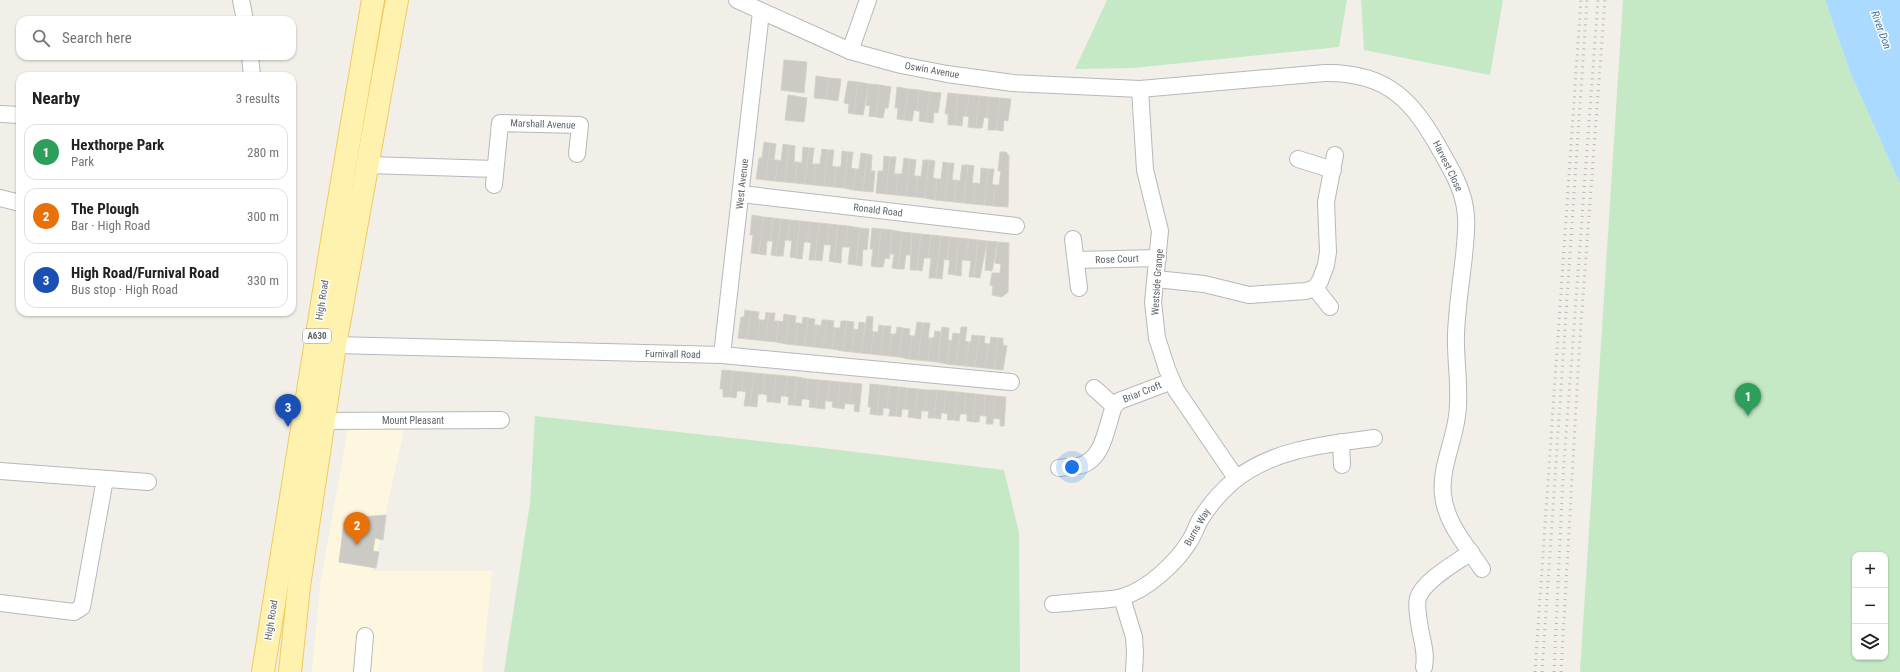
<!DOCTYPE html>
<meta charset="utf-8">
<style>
body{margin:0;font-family:"Roboto Condensed",sans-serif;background:#f6f6f6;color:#202124}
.controls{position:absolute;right:12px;bottom:12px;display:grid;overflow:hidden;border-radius:8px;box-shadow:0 1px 3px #0004}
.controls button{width:36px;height:36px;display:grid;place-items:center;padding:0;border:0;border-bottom:1px solid #e0e0e0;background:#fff;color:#202124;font:20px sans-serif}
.you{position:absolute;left:1072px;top:467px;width:14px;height:14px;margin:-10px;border:3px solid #fff;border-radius:50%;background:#1a73e8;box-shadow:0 0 0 6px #1a73e833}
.badge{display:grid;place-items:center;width:26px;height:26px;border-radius:50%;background:#111827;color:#fff;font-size:13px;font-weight:700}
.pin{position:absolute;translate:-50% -33px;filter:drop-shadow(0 1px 2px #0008)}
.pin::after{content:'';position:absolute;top:21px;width:14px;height:12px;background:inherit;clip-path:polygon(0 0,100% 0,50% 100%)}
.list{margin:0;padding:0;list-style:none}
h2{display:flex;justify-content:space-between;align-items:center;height:52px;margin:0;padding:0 16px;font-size:17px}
h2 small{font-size:13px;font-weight:400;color:#757577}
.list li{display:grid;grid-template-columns:26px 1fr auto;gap:12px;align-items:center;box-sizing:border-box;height:56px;margin:0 8px 8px;padding:0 8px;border:1px solid #e0e0e0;border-radius:12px}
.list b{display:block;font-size:15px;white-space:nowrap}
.list p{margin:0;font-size:13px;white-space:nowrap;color:#757577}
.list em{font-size:13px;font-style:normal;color:#757577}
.icon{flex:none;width:22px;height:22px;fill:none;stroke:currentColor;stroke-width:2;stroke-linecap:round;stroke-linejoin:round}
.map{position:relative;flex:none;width:1900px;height:672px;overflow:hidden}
.search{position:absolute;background:#fff;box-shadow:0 1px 3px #0004;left:16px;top:16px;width:280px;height:44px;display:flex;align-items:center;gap:10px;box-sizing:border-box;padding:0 14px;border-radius:12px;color:#757577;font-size:15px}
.panel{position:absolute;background:#fff;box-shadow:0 1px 3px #0004;left:16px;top:72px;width:280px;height:244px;border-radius:12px}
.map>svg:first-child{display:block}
.commercial{fill:#fef7e0}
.green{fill:#c5e8c5;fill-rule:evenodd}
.water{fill:#aadaff}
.building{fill:#cccac5;stroke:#d6d1c6}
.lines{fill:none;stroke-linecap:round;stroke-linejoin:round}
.street-casing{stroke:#b5b8bc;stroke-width:18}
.primary-casing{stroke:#f2c960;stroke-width:24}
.street{stroke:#fff;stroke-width:16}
.primary{stroke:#fff2af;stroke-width:22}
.rail{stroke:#b6b7b8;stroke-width:3;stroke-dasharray:1 5;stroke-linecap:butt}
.labels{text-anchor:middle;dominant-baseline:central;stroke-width:3;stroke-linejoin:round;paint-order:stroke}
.shield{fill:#fff;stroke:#8f9295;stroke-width:1}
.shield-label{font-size:9px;font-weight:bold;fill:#5f6368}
.street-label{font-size:10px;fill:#5f6368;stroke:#fff}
.water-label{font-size:11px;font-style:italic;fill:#4174aa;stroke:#fff}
</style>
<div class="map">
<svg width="1900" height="672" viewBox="0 0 1900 672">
<rect width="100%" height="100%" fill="#f1efe8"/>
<!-- commercial -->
<path class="commercial" d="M405 425 373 571H492L482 672H312L320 586 348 428Z"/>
<!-- green -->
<g class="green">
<path d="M1107 0H1347L1339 47 1133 68 1075 69Z"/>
<path d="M1361 0H1503L1490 75 1364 50Z"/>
<path d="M1623 0H1825L1850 72 1900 184V672H1580ZM1855 555H1885V657H1855Z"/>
<path d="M535 416 831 449 1004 470 1019 533 1020 672H504L530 503Z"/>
</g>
<!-- water -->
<path class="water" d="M1825 0H1900V184L1850 72Z"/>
<!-- building -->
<g class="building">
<path d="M784 60 807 62 804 93 781 90Z"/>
<path d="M816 76 829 78 826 99 814 98Z"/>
<path d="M829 78 841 79 838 101 826 99Z"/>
<path d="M848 81 858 82 854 114 848 113 849 104 844 103Z"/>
<path d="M858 82 869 84 863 115 854 114Z"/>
<path d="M869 84 880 85 876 117 869 116 870 106 866 105Z"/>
<path d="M880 85 891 87 888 108H885L883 118 876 117Z"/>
<path d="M897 87 908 89 904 120 897 119 898 108H895Z"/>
<path d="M908 89 919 90 917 111 914 110 912 121 904 120Z"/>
<path d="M919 90 930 92 926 122 919 121 920 111H917Z"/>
<path d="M930 92 941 93 938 113 934 112 933 123 926 122Z"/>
<path d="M948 93 958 94 955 125H948V114H945Z"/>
<path d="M958 94 969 95 966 116H963L962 126 955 125Z"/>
<path d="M788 95 807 98 804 122 785 120Z"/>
<path d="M969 95 979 96 976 128 968 127 969 117 966 116Z"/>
<path d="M979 96 989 97 987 118 984 117 982 128H976Z"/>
<path d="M989 97 1000 98 997 130H988L989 118H987Z"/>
<path d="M1000 98 1011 99 1008 121 1004 120 1003 131 997 130Z"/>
<path d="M764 142 770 143 766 180 756 179 759 158H762Z"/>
<path d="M770 143 776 144 774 160H778L775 181 766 180Z"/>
<path d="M783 144 789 145 785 182 775 181 778 160 781 161Z"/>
<path d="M789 145 795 146 794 162H797L795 183 785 182Z"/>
<path d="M803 147 809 148 805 184 795 183 797 162 802 163Z"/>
<path d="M809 148H814L812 164H816L814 185 805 184Z"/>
<path d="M822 149 828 150 824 186 814 185 816 164H820Z"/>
<path d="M828 150H834L832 166 836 167 834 187 824 186Z"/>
<path d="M842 151 848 152 844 188 834 187 836 167H841Z"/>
<path d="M848 152H853L851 168 856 169 853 190 844 188Z"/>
<path d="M1000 152H1006L1009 156 1008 207 993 206 995 185H999L1001 171H998Z"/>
<path d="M861 153 867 154 863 191 853 190 856 169H859Z"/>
<path d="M867 154 872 155 871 171H875L873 192 863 191Z"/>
<path d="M884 156 890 157 886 194 876 193 878 171H883Z"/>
<path d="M890 157H896L894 174H898L896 195 886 194Z"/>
<path d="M904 158 910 159 906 196 896 195 898 174H902Z"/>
<path d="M910 159 916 160 914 176H918L916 197 906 196Z"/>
<path d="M923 160H929L925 198 916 197 918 176 921 177Z"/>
<path d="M929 160 935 161 933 178 937 179 935 200 925 198Z"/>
<path d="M943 162 949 163 945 201 935 200 937 179H941Z"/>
<path d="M949 163H954L952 180H956L954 202 945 201Z"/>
<path d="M962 165H968L964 203 954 202 956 180 960 181Z"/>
<path d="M968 165 974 166 972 183H976L973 204 964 203Z"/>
<path d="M981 168 988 169 984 205 973 204 976 183 980 184Z"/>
<path d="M988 169H994L992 184 995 185 993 206 984 205Z"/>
<path d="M752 215 763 217 759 254 751 253 753 235H750Z"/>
<path d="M763 217 773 218 770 241H767L766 255 759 254Z"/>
<path d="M773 218 781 219 776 256 771 255 773 241H770Z"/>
<path d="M781 219 790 220 788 240H785L783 256H776Z"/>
<path d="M790 220 800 221 796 258 790 257 792 241 788 240Z"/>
<path d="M800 221 810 222 807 242H804L802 259 796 258Z"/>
<path d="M810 222 819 223 815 260H809L811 243 807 242Z"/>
<path d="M819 223 829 224 827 245 824 244 822 261 815 260Z"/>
<path d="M829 224 838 225 834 262 829 261 831 245H827Z"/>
<path d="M838 225 848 226 846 247H842L841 263 834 262Z"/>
<path d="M848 226 860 228 856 265 848 264 850 247H846Z"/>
<path d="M860 228 869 229 867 250 863 249 862 266 856 265Z"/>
<path d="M872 228 881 229 877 267 871 266 873 249H870Z"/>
<path d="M881 229 892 230 889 259 885 258 883 267H877Z"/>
<path d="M892 230 902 232 898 269 892 268 894 254H890L889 259Z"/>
<path d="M902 232 912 233 910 255H906L904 269H898Z"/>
<path d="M912 233 921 234 917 270H910Z"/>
<path d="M921 234 931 235 928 258H924L922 271 917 270Z"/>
<path d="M931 235 941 236 936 278H929L931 258H928Z"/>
<path d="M941 236 950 237 947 260 944 259 942 279 936 278Z"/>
<path d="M950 237 959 238 955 275 948 274 950 260H947Z"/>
<path d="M959 238 969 239 966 260H962L961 276 955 275Z"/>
<path d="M969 239 978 240 974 277H969L971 261 966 260Z"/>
<path d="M978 240 987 241 980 278 974 277Z"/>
<path d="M987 241 998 242 992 271 985 270Z"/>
<path d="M998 242 1009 243 1008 292 1002 297 992 295 993 286 990 285 992 273H1000L1001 264 995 263Z"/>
<path d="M745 310 751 311 747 339 738 338 741 317H744Z"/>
<path d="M751 311 759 312 758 319 760 320 757 340 747 339Z"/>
<path d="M766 312 769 313 766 341 757 340 760 320H765Z"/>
<path d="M769 313H775L774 321H778L776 342 766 341Z"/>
<path d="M784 314 789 315 786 344 776 342 778 321 783 322Z"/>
<path d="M789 315 796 316 795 323H798L795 345 786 344Z"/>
<path d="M867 316 873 317 872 331 874 332 871 354 861 353Z"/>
<path d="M803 317 808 318 805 346 795 345 798 323 802 324Z"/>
<path d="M808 318 815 319 814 325H817L814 347 805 346Z"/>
<path d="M822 320H827L823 348 814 347 817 325 821 326Z"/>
<path d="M827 320 834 321 833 327 835 328 832 349 823 348Z"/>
<path d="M841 321H847L843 351 832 349 835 328H840Z"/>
<path d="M847 321 854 322 853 329H855L852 352 843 351Z"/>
<path d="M859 322 865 323 861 353 852 352 855 329 858 330Z"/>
<path d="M917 322 923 323 918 360 909 359 912 336H915Z"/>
<path d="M923 323H930L928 338H931L928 361 918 360Z"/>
<path d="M879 325 884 326 880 355 871 354 874 332H878Z"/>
<path d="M884 326H891L890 334H892L889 356 880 355Z"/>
<path d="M897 327 903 328 899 357 889 356 892 334H896Z"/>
<path d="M942 327 949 328 948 340H950L947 364 938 362Z"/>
<path d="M961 327H967L965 341 969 342 966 366 956 365Z"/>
<path d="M903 328 910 329 909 335 912 336 909 359 899 357Z"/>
<path d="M935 331 941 332 938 362 928 361 931 338H934Z"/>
<path d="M953 333 960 334 956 365 947 364 950 340 952 341Z"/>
<path d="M972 335 979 336 975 367 966 366 969 342H971Z"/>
<path d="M979 336H985L984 343 988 344 985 368 975 367Z"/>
<path d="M991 337 998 338 994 369 985 368 988 344H990Z"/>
<path d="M998 338H1003V345L1007 346 1003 370 994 369Z"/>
<path d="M722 370 733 371 730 397H723V389H720Z"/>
<path d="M733 371 744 372 742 391H737L736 398 730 397Z"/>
<path d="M744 372 754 373 750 406H744L746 392 742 391Z"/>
<path d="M754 373 765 374 763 394H758L757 407 750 406Z"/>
<path d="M765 374 776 375 773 402H767V395L763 394Z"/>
<path d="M776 375 787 376 785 396H781L780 403 773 402Z"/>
<path d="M787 376 797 377 794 405H788L789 397 785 396Z"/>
<path d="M797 377 808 379 806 399H802L801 406 794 405Z"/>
<path d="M808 379 819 380 816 408 809 407 810 400 806 399Z"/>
<path d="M819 380 830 381 828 401H825V409L816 408Z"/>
<path d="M830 381 840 382 838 408 832 407 833 402 828 401Z"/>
<path d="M840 382 851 383 849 404 845 403 844 409 838 408Z"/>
<path d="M851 383 862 384 859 412 854 411 855 404H849Z"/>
<path d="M870 384 880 385 877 415 870 414 871 407H868Z"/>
<path d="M880 385 889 386 887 408H883V415H877Z"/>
<path d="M889 386 899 387 896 416H889L890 409 887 408Z"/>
<path d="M899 387 907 388 905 409H902L901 417 896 416Z"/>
<path d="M907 388 918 389 915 418 908 417 909 410 905 409Z"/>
<path d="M918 389 927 390 925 411H921V419L915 418Z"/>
<path d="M927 390H937L934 418H928L929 411H925Z"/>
<path d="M937 390 946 391 944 413H941V419L934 418Z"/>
<path d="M946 391 957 392 954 420H947L948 414 944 413Z"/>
<path d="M957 392 966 393 964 414H960L959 421 954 420Z"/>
<path d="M966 393 976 394 973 422 967 421V414H964Z"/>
<path d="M976 394 985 395 984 416 980 415 979 422H973Z"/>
<path d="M985 395 995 396 993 424H986L987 416H984Z"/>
<path d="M995 396 1006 397 1004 426H1000V419L993 418Z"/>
<path d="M386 515 383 540 375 538 373 551 379 552 376 568 339 562 344 522H359L360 517Z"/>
</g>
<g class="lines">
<defs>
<g id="street">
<path d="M241 0 245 20"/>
<path d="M737 0 850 51 901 65 947 74 1013 83 1140 89 1325 73C1389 72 1414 102 1443 155 1454 174 1465 194 1466 217 1467 230 1465 243 1464 256 1461 282 1457 308 1456 334 1455 362 1461 388 1457 416 1454 442 1440 468 1443 495 1446 524 1467 546 1482 569"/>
<path d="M850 51 868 0"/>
<path d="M250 56 252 76"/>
<path d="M1140 89 1145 170 1160 231 1153 302 1157 338 1167 369 1176 390 1236 478"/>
<path d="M0 114 20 115"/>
<path d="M1298 159 1333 170"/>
<path d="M368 165 495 169"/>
<path d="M494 185 500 123 580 125 577 154"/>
<path d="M741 194 1016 226"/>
<path d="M0 198 20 203"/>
<path d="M1073 239 1079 288"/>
<path d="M1076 260 1158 258"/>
<path d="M1156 279 1204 284 1249 295 1306 291 1315 288 1320 281 1326 265 1328 252 1326 202 1335 155"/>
<path d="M1315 288 1330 307"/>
<path d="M335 345 722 355 1011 382"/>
<path d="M722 355 761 12"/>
<path d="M1094 388 1114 406"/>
<path d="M324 421 501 420"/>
<path d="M1341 442 1342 465"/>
<path d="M1059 468C1065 467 1072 467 1078 466 1104 461 1106 427 1114 406L1119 401 1172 381"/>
<path d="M0 471 148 482"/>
<path d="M1122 598 1134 637 1135 653 1134 672"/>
<path d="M0 603 74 612 82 607 105 479"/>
<path d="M1053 604C1069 603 1085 601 1101 600 1108 599 1116 599 1122 597 1147 590 1176 563 1189 542 1194 535 1196 527 1200 520 1210 504 1221 491 1236 479 1274 449 1327 444 1374 438"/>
<path d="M1424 667C1427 651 1421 639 1419 622 1418 615 1416 605 1418 598 1424 580 1456 563 1471 552"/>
<path d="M362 672 365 636"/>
</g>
<g id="primary">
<path d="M263 672 333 235 373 0"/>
<path d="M290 672 299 586 335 345 397 0"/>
</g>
</defs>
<!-- street casing -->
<use href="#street" class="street-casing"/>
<!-- primary casing -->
<use href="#primary" class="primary-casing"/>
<!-- street -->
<use href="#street" class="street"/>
<!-- primary -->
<use href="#primary" class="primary"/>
<!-- rail -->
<g class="rail">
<path d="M1535 672 1581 0"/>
<path d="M1542 672 1587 0"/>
<path d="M1554 672 1563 477 1598 0"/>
<path d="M1561 672 1580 337 1605 0"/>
</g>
</g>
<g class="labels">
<!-- shield labels -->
<rect class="shield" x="303" y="329" width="28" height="14" rx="3"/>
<g class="shield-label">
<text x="317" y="336">A630</text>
</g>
<!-- street labels -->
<g class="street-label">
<text transform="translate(932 70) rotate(10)">Oswin Avenue</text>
<text transform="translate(543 124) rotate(2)">Marshall Avenue</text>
<text transform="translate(1448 166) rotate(64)">Harvest Close</text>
<text transform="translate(742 184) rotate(-84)">West Avenue</text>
<text transform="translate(878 210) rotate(7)">Ronald Road</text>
<text transform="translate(1117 259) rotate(-2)">Rose Court</text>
<text transform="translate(1157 282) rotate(-86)">Westside Grange</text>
<text transform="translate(322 300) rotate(-81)">High Road</text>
<text transform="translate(673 354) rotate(1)">Furnivall Road</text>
<text transform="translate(1142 392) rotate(-22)">Briar Croft</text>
<text x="413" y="420">Mount Pleasant</text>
<text transform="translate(1197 527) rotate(-60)">Burns Way</text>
<text transform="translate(271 620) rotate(-81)">High Road</text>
</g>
<!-- water labels -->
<g class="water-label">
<text transform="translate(1881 30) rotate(70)">River Don</text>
</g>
</g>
</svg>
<div class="controls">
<button>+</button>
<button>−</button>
<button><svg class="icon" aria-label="layers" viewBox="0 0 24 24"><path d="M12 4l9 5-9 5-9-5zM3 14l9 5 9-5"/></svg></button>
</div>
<div class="you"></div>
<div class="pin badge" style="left:1748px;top:416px;background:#2e9e5b">1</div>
<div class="pin badge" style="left:357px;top:545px;background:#e8710a">2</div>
<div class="pin badge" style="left:288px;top:427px;background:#1a4fb4">3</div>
<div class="search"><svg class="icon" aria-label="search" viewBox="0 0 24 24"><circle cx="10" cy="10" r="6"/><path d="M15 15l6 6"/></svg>Search here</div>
<section class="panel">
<h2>Nearby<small>3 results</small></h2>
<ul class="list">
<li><span class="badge" style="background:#2e9e5b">1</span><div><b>Hexthorpe Park</b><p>Park</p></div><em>280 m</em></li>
<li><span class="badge" style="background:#e8710a">2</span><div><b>The Plough</b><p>Bar · High Road</p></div><em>300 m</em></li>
<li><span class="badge" style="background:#1a4fb4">3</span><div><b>High Road/Furnival Road</b><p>Bus stop · High Road</p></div><em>330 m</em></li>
</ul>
</section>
</div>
